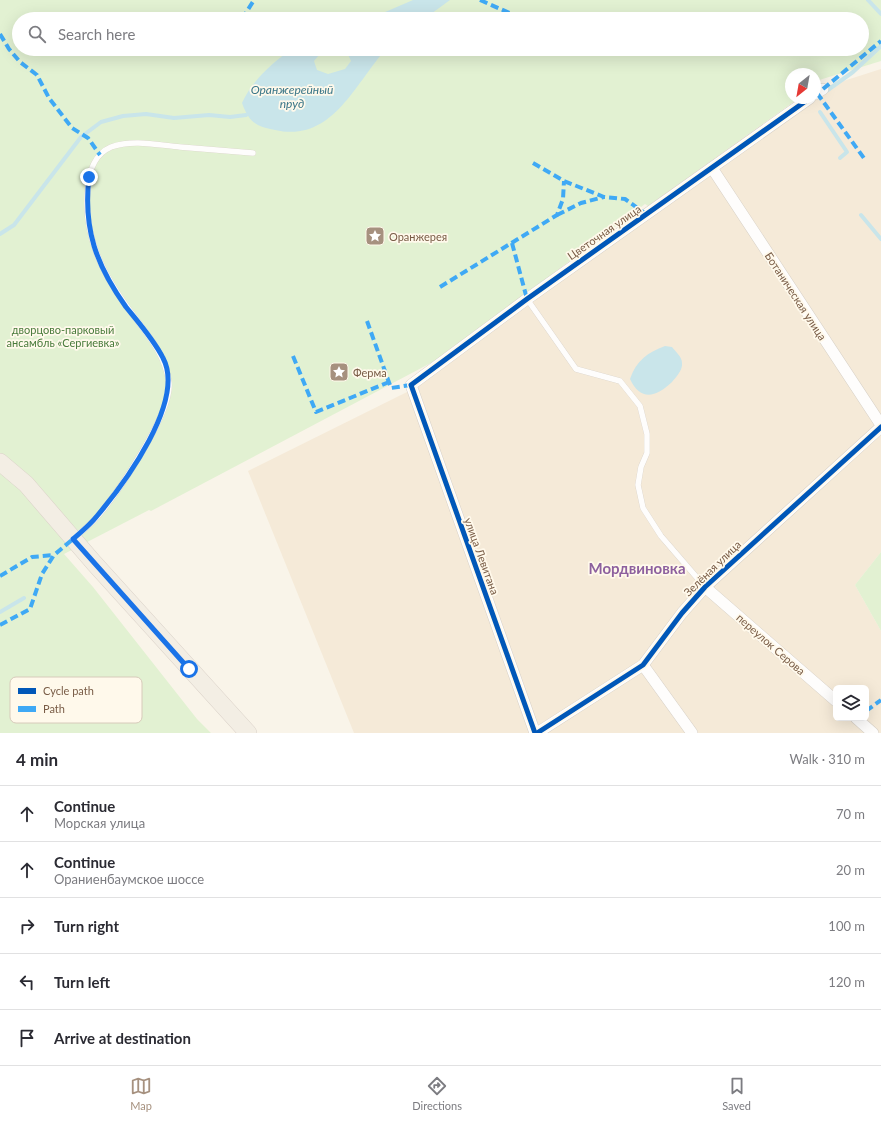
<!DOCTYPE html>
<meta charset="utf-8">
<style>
body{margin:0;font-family:Lato,sans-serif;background:#f2f2f3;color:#2b2b33}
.controls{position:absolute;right:12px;bottom:12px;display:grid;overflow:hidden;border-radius:6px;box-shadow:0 4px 16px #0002}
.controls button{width:36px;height:36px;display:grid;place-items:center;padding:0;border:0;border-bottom:1px solid #e1e1e2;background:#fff;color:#2b2b33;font:20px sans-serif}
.compass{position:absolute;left:785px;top:68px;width:36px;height:36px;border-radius:50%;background:#fff;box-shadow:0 4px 16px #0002;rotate:211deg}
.stop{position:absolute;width:12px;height:12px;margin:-9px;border:3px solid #1a73e8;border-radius:50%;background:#fff}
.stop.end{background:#1a73e8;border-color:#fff;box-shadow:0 1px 4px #0008}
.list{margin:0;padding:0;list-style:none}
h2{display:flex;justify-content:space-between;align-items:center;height:52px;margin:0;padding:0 16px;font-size:17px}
h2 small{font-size:13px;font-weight:400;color:#7c7c81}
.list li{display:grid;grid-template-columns:26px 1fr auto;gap:12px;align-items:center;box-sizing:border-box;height:56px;padding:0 16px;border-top:1px solid #e1e1e2}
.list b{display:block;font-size:15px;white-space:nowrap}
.list p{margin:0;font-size:13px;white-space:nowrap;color:#7c7c81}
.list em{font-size:13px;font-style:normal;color:#7c7c81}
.icon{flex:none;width:22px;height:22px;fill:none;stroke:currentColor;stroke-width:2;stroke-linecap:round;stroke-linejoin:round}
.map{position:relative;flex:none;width:881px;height:733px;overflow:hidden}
.search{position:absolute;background:#fff;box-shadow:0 4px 16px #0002;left:12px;right:12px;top:12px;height:44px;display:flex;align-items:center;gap:10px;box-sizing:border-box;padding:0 14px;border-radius:22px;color:#7c7c81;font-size:15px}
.sheet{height:332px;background:#fff}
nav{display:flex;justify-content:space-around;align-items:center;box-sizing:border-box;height:56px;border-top:1px solid #e1e1e2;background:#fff;font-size:11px;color:#7c7c81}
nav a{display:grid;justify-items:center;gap:2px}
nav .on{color:#a6917f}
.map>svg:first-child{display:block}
.residential{fill:#f5ead8;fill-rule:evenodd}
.green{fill:#e2f1d2;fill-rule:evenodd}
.water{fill:#c9e5ea}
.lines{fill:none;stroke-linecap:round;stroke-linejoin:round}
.stream{stroke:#c9e5ea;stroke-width:4}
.lane-casing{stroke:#d7d0c6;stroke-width:6}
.street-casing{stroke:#d7d0c6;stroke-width:12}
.primary-casing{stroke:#dad1c8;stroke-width:18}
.lane{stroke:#fefdfc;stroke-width:5.5}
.street{stroke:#fefdfc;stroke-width:11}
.primary{stroke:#f3eee4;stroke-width:17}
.quiet{stroke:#3fa9f5;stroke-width:4;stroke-dasharray:8 4;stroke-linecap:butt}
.cycleway-casing{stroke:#fff9eb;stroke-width:8}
.cycleway{stroke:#0057b8;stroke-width:5}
.route{stroke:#1a73e8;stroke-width:5}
.labels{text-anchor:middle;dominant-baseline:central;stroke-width:3.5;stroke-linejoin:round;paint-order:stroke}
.street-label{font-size:11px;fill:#795c46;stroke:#fff9eb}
.poi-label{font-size:11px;fill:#795c46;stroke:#fff9eb;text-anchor:start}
.park-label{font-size:11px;fill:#487a3a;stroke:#fff9eb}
.water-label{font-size:12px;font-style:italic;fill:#3a7688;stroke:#fff9eb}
.district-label{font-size:15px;font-weight:bold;fill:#8d609e;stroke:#fff9eb}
.key{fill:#fff9eb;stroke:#d7caba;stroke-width:1}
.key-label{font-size:11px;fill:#795c46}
</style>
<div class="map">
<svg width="881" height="733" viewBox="0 0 881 733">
<rect width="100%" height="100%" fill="#f9f4e9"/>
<!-- residential -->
<path class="residential" d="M881 69V552L855 585 881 631V733H354L248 471 407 392 831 85ZM836 688H866V718H836Z"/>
<!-- green -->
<g class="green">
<path d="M0 0H881V61L816 81 818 84 815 87V74H791V98H799L648 206 645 204 444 356 151 511 149 510 64 554 93 587 197 719 211 733H0ZM19 19H862V49H19Z"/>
<path d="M881 552V631L855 585Z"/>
</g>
<!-- water -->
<g class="water">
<path d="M413 0H450L424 19H369Z"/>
<path d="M292 49H331L320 54 314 61 317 70 328 74 345 69 351 61 347 52 341 49H386C354 85 332 143 275 130 255 126 249 122 242 103 252 81 272 63 292 49Z"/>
<path d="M665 346 672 347C676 352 682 357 682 363 683 370 676 377 672 382 656 397 641 402 630 379 636 361 648 352 665 346Z"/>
</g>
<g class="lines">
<!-- stream -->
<g class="stream">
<path d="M868 0 881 14"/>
<path d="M825 92 853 72 881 46"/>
<path d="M820 112 847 152 840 158"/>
<path d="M861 215 881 239"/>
<path d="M0 234 14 225 81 137 101 122 123 116 146 114 174 118 209 115 230 117 246 115"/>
<path d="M0 612 24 598"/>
</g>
<defs>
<g id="lane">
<path d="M527 299 576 369 620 381 640 406 647 434V453L641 467 638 485 643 508 661 536 705 587"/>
<path d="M74 538C82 531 90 525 97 517 117 494 172 413 169 383 166 356 149 336 133 315 104 277 82 236 88 187 89 171 95 154 111 147 133 139 158 145 180 147 204 149 228 151 253 153"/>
</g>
<g id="street">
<path d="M815 94 823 89"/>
<path d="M712 168 881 425"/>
<path d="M705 587 836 701"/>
<path d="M643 665 692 733"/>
<path d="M856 718 873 733"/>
<path d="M535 733 411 385 527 299 810 98"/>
<path d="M537 733 643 665 682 613 705 587 881 427"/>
</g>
<path id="primary" d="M0 462 26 484 94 563 248 733"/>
</defs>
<!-- lane casing -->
<use href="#lane" class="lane-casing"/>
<!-- street casing -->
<use href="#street" class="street-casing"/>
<!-- primary casing -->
<use href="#primary" class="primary-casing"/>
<!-- lane -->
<use href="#lane" class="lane"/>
<!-- street -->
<use href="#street" class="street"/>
<!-- primary -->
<use href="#primary" class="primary"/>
<!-- quiet -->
<g class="quiet">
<path d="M480 0 523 19"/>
<path d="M242 19 254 0"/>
<path d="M0 34 9 49 20 62 37 75 49 98 72 128 88 138 100 155"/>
<path d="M823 89 881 41"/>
<path d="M817 93 866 161"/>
<path d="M533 163 564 181 604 197 625 199 646 214"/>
<path d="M557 215 581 203 604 197"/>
<path d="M512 243 527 299"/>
<path d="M440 287 557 215 563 199 564 181"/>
<path d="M367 321 391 388 411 385"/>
<path d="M293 356 316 412 389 382"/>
<path d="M0 576 32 557 54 555"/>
<path d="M0 625 30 609 42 574 54 555 73 539"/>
<path d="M866 711 881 700"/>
<path d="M856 718H857"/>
</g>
<defs>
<g id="cycleway">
<path d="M535 733 411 385 527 299 810 98"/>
<path d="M537 733 643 665 682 613 705 587 881 427"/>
</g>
</defs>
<!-- cycleway casing -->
<use href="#cycleway" class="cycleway-casing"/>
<!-- cycleway -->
<use href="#cycleway" class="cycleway"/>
</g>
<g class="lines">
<!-- route -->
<path class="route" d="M89 177C83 229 96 265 126 307 139 323 154 340 163 358 186 401 124 484 97 516 90 525 81 532 73 539L189 669"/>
</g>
<!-- icons -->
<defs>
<symbol id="sight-square" viewBox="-11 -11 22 22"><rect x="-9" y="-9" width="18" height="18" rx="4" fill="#a6917f" stroke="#fff9eb"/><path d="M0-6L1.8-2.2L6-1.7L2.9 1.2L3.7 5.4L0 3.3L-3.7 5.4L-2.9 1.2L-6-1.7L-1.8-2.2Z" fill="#fff"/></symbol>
</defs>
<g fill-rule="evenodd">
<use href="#sight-square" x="364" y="225" width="22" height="22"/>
<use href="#sight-square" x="328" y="361" width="22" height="22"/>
</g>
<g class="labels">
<!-- street labels -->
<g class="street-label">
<text transform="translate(604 232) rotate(-35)">Цветочная улица</text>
<text transform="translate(796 296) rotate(57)">Ботаническая улица</text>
<text transform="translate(482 556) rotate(70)">улица Левитана</text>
<text transform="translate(712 568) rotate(-44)">Зелёная улица</text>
<text transform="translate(771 644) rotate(41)">переулок Серова</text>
</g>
<!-- poi labels -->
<g class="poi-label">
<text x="389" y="236">Оранжерея</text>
<text x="353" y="372">Ферма</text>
</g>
<!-- park labels -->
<g class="park-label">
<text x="63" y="329">дворцово-парковый<tspan x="63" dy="13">ансамбль «Сергиевка»</tspan></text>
</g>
<!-- water labels -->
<g class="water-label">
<text x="292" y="89">Оранжерейный<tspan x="292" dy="14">пруд</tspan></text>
</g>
<!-- district labels -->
<g class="district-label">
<text x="637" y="568">Мордвиновка</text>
</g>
</g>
<!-- legend -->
<rect x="10" y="677" width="132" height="46" rx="6" class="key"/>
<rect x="18" y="688" width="18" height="6" fill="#0057b8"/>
<rect x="18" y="706" width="18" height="6" fill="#3fa9f5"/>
<g class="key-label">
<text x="43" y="695">Cycle path</text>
<text x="43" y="713">Path</text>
</g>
</svg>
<div class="controls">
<button><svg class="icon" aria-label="layers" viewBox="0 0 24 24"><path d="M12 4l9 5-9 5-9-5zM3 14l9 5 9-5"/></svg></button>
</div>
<svg class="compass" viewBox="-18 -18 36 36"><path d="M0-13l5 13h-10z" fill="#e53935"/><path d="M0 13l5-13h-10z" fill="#7c7c81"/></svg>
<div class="stop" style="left:189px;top:669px"></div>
<div class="stop end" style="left:89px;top:177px"></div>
<div class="search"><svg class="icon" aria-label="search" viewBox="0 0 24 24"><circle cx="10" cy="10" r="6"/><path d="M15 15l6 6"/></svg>Search here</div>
</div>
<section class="sheet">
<h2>4 min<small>Walk · 310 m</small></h2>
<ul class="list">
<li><svg class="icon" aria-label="ahead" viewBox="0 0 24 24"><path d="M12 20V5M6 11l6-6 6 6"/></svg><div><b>Continue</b><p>Морская улица</p></div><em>70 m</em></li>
<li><svg class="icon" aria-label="ahead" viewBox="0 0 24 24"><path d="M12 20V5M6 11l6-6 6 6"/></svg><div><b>Continue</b><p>Ораниенбаумское шоссе</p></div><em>20 m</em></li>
<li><svg class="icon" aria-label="right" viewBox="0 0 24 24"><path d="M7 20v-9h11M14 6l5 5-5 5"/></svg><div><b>Turn right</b></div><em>100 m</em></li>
<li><svg class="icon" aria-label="left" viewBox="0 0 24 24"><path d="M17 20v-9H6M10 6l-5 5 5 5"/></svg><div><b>Turn left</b></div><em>120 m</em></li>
<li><svg class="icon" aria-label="arrive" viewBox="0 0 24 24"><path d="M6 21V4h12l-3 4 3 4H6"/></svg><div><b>Arrive at destination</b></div></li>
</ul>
</section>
<nav>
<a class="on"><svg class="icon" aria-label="map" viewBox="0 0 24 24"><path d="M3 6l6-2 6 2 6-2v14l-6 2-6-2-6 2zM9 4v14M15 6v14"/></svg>Map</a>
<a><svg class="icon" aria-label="directions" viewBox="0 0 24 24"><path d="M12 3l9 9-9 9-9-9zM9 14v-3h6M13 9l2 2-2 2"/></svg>Directions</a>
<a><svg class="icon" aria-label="saved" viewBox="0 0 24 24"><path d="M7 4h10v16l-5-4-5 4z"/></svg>Saved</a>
</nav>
